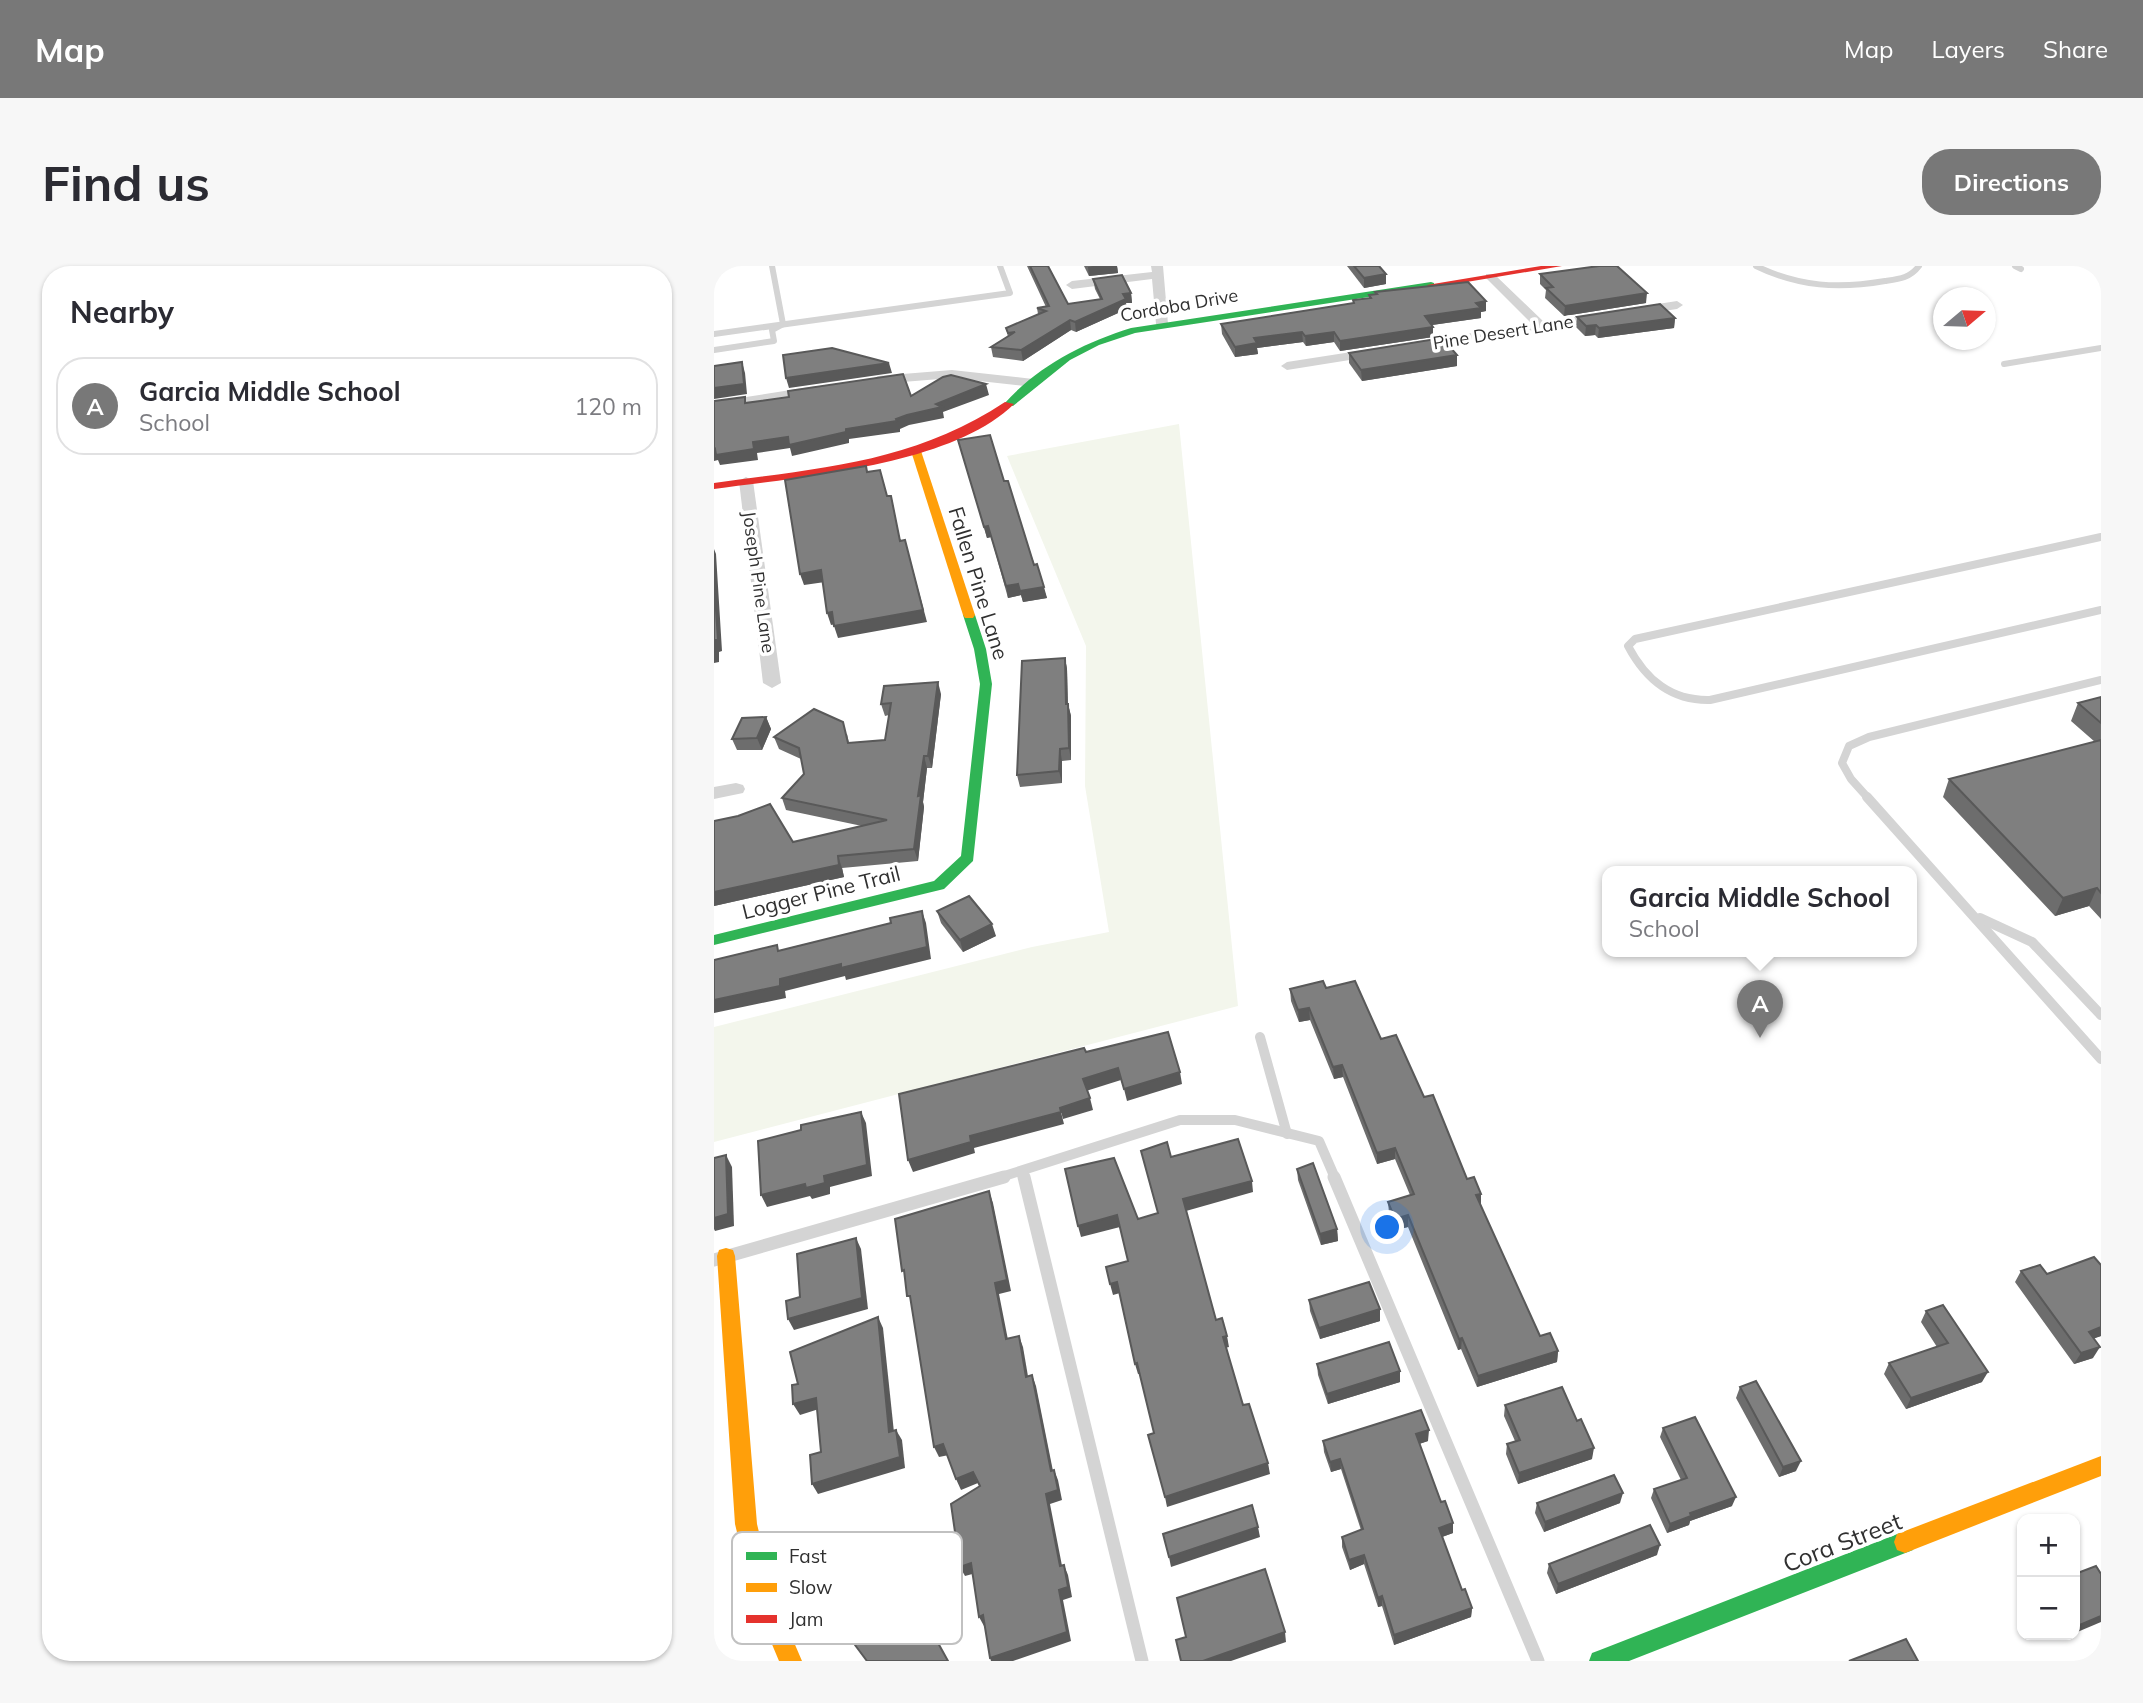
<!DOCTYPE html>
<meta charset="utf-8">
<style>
body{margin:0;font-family:Mulish,sans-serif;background:#f7f7f7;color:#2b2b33}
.controls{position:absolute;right:21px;bottom:21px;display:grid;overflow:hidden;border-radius:14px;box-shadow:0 2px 5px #0004}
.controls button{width:63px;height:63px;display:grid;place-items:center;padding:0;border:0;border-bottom:2px solid #e1e1e2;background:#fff;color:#2b2b33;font:35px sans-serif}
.compass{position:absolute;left:1219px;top:21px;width:63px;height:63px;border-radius:50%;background:#fff;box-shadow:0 2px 5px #0004;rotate:71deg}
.you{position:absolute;left:674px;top:962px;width:24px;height:24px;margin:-18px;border:5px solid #fff;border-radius:50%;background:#1a73e8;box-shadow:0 0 0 10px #1a73e833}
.badge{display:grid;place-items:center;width:46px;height:46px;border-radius:50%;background:#787878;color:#fff;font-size:23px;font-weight:700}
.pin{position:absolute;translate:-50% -58px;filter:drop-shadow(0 2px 4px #0008)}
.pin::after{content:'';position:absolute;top:37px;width:24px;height:21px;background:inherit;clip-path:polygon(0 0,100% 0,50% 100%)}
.popup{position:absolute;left:888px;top:600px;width:315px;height:91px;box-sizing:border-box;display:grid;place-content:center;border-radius:14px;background:#fff;filter:drop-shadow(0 2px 5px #0005);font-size:23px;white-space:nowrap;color:#7c7c81}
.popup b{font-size:26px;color:#2b2b33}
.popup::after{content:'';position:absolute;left:50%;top:100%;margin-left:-14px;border:14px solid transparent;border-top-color:#fff}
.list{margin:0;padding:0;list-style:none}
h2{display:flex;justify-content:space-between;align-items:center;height:91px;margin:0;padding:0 28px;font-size:30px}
h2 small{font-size:23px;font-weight:400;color:#7c7c81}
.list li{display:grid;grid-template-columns:46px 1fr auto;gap:21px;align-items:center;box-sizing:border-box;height:98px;margin:0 14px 14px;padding:0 14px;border:2px solid #e1e1e2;border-radius:28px}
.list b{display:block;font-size:26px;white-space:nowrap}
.list p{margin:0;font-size:23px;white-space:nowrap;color:#7c7c81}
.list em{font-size:23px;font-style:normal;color:#7c7c81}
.map{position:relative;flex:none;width:1387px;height:1395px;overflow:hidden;border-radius:28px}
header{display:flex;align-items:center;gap:42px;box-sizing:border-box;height:98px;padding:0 35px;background:#787878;color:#fff}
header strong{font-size:33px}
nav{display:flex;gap:38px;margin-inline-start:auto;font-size:24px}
.intro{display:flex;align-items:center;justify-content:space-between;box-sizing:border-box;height:168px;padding:0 42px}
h1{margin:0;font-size:49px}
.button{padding:18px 32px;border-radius:28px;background:#787878;color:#fff;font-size:24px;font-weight:700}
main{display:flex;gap:42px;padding:0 42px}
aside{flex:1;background:#fff;border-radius:28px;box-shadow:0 2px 5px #0004}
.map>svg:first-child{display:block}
.green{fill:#f3f6ec}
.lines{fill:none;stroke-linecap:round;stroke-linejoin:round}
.lane-far3{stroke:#d4d4d4;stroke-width:6}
.lane-far2{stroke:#d4d4d4;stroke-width:8}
.lane-far1{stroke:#d4d4d4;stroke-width:10}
.lane{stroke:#d4d4d4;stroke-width:13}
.street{fill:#d4d4d4;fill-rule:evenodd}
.fast{fill:#30b455;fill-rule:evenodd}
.slow{fill:#ff9f0a;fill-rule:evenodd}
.jam{fill:#e5322d;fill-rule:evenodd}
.wall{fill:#6d6d6d}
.shaded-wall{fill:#595959}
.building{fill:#7f7f7f;stroke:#595959;stroke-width:2}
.labels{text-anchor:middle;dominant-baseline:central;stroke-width:7;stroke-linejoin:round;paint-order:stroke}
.far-street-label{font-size:18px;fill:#303030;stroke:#fff}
.street-label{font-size:21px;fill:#303030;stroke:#fff}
.near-street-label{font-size:24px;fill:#303030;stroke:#fff}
.key{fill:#fff;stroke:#c1c1c1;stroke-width:2}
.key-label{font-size:19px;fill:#303030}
</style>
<header>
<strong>Map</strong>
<nav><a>Map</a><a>Layers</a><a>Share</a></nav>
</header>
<div class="intro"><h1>Find us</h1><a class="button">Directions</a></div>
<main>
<aside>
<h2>Nearby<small></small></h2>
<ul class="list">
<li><span class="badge">A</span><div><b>Garcia Middle School</b><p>School</p></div><em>120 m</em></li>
</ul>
</aside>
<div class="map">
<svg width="1387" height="1395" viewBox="0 0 1387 1395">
<rect width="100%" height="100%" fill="#fff"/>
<!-- green -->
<path class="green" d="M465 158 524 740 0 876V761L318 681 395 666 371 520 372 380 293 190Z"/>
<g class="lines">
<!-- lane-far3 -->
<g class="lane-far3">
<path d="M1042 0C1085 21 1125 23 1171 15 1185 13 1196 12 1205 0"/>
<path d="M1301 0 1307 3"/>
<path d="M0 68 296 27 286 0"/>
<path d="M0 84 60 75 58 64 69 58 58 0"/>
<path d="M1290 98 1387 82"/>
</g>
<!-- lane-far2 -->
<g class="lane-far2">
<path d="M1387 271 921 373 914 380C932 414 957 435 996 434L1387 344"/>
<path d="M1155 533 1137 513 1128 497 1135 480 1155 471 1387 414"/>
</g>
<!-- lane-far1 -->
<g class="lane-far1">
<path d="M1153 531 1387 793"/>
<path d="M1266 652 1318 676 1387 749"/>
<path d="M546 771 573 868"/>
<path d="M309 905 311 912"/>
<path d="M284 912 466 854H521L605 875 621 912"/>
</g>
<!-- lane -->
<g class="lane">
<path d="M310 911 428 1395"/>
<path d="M620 911 824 1395"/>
<path d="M0 994 290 911"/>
</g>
<!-- street -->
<g class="street">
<path d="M437 0H449L454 58 448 62 442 58 438 13 358 23 352 19 358 15 438 6Z"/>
<path d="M772 8H780L830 56 963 35 969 39 963 43 701 82V76L705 75 818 58 772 12Z"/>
<path d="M663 82 667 83V89L573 104 567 100 573 96Z"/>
<path d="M238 104 319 113 326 117 319 121 238 112 164 118 157 114 164 110Z"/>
<path d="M102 120 109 124 107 127 0 144V136Z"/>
<path d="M32 211 39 215 67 417 58 422 49 417 25 215Z"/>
<path d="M22 517 29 519 31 523 29 527 0 533V521Z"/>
</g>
<!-- fast -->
<g class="fast">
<path d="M717 16 720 17V21L421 67 385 79 356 94 299 140 290 138C324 100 369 77 417 62Z"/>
<path d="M255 345 261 349 272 383 278 418 259 595 230 623 0 679V669L220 615 247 590 266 418 260 383 249 349Z"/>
<path d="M1191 1265 1199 1268 1202 1276 1199 1284 915 1395H875L878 1387 886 1384Z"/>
</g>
<!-- slow -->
<g class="slow">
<path d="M202 182 207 185 261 349 259 352H251L249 349 197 185Z"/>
<path d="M12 982 19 984 21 990 43 1258 61 1332 88 1395H65L39 1333 21 1258 3 990 5 984Z"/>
<path d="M1387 1190V1210L1191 1287 1183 1284 1180 1276 1183 1268Z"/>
</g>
<!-- jam -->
<g class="jam">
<path d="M827 0H848L717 22 713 19Z"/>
<path d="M291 136 300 138C237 200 85 211 0 223V217C106 202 199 197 291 136Z"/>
</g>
</g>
<!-- wall -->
<g class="wall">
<path d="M313 0H334L354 38 386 33 381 23 379 13 417 27 418 37H412L413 43 362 66 357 64 309 95 279 91 277 81 294 71 292 62 324 48 323 42 332 41Z"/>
<path d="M370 0H403L404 7 375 10Z"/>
<path d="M633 0H665L672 8V18L650 22Z"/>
<path d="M826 8 932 37 850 50 831 32 832 24 826 18Z"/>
<path d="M661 26 772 35V45L767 46V52L718 59 719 71 626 85 620 76 592 80 589 76 543 82 544 88 521 91 508 68 507 58 639 37V34L655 32V29L661 28Z"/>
<path d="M863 51 961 52 960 62 884 72 881 69 871 70 862 61Z"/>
<path d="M635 87 743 100 648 115 635 97Z"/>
<path d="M244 174 290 215 333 332 309 336 307 329 294 332 277 271 273 272Z"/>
<path d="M351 392 353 403 354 438 357 450V494L348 495V517L306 521 303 509Z"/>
<path d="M227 428 218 502H213L209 536 210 541 204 595 128 602 130 611 0 640V555L79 576 148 560 72 544 68 532 90 508 87 493 65 483 60 471 133 468 135 477 171 474 175 449 171 450 167 438Z"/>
<path d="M1387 431V653L1375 640 1341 650 1229 531 1235 513 1381 476 1357 455 1364 437Z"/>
<path d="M52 451 57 463 48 484H23L18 473Z"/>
<path d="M223 645 282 670 249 686 227 657Z"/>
<path d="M612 722 667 773 710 831 767 940 826 1070 844 1085 843 1096 763 1121 747 1083 744 1084 694 961 681 964 675 947 674 936 696 929 681 893 663 898 629 811 620 813 596 754 585 756 577 735 576 723Z"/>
<path d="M583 903 623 963 624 975 607 979 584 914Z"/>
<path d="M1307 1005 1333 1008 1387 1070 1380 1072 1379 1092 1360 1098 1301 1016Z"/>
<path d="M595 1034 666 1055 606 1073 596 1045Z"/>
<path d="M1212 1045 1268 1116 1192 1143 1170 1108 1175 1097 1223 1081 1207 1056Z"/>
<path d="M603 1098 686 1105V1116L614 1138 604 1109Z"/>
<path d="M1026 1121 1082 1205 1065 1211 1022 1132Z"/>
<path d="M791 1139 863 1155 878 1193 804 1218 792 1188 793 1178 801 1175 790 1150Z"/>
<path d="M949 1162 1018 1240 976 1255 975 1259 953 1267 937 1232 940 1223 967 1214 946 1171Z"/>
<path d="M609 1175H714L705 1178 727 1236 739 1257V1267L728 1271 748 1324 758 1342 757 1351 680 1379 668 1340 664 1341 650 1298 636 1304 628 1281V1271L647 1264 627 1203 617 1206 610 1186Z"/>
<path d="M823 1237H906L830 1266 821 1247Z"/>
<path d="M943 1289 842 1328 833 1307 835 1298Z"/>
</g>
<!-- shaded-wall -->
<g class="shaded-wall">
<path d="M379 0H403L404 7 375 10 374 1Z"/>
<path d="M672 8V18L650 22V12Z"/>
<path d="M417 27 418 37H412L413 43 362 66 361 56 409 28Z"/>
<path d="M933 27 932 37 850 50 851 40Z"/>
<path d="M772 35V45L767 46V52L711 60V50L762 37Z"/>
<path d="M961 52 960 62 884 72 885 62Z"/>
<path d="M356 54 357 64 309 95 307 84Z"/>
<path d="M882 59 881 69 871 70 872 60Z"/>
<path d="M719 61V71L626 85V75Z"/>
<path d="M588 66 589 76 543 82 544 88 521 91V81L540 72Z"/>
<path d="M620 66V76L592 80 591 70Z"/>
<path d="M743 89V100L648 115 647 104Z"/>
<path d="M28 96 31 107 33 128 0 133V122Z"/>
<path d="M175 97 178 107 75 122 72 112Z"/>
<path d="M272 118 275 129 229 146 230 152 195 159 186 163V166L135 173V177L78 190 76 182 43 187 44 194 6 199 4 194 0 195V184L39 176 132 163 182 153Z"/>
<path d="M274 260 277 271 273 272 270 261Z"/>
<path d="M191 274 213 356 124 372 120 360Z"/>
<path d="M0 283 2 288 8 385 5 386V396L0 397Z"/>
<path d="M107 304 111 316 90 319 86 308Z"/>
<path d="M304 318 307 329 294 332 292 320Z"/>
<path d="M330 321 333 332 309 336 306 325Z"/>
<path d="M118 346 122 358 117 359 113 347Z"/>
<path d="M351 392 353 403 354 450 352 438Z"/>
<path d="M224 416 227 428 218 502 214 490Z"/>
<path d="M354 438 357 450V494L355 482Z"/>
<path d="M52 451 57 463 48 484 43 472Z"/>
<path d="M346 483 348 495V517L345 505Z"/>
<path d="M210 490 213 502 209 536 210 541 204 595 200 583 204 530Z"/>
<path d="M124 590 128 602 130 611 0 640V626Z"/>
<path d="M1383 622 1375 640 1341 650 1349 632Z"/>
<path d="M208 645 212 657 217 693 132 714 131 710 71 725 72 732 0 747V734L66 713Z"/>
<path d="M278 658 282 670 249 686 246 674Z"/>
<path d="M595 742 596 754 585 756 584 744Z"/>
<path d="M628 799 629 811 620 813 619 801Z"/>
<path d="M404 802 407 814 372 825 369 813Z"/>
<path d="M466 806 468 818 413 835 410 823Z"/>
<path d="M376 832 379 844 349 853 346 842Z"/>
<path d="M147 846 152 857 158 910 116 921V928L98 933 96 930 53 941 47 929Z"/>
<path d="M347 846 350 858 260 882 261 887 199 906 194 894 256 870Z"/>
<path d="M681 882V893L663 898V887Z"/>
<path d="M12 889 18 901 20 960 1 965 0 963V952Z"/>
<path d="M538 915 539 926 472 945 469 933Z"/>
<path d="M275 925 279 937 297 1025 285 1028 296 1084 292 1073 281 1017Z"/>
<path d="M767 928V940L762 929Z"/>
<path d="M403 949 406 961 367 971 364 960Z"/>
<path d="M694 949V961L681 964V953Z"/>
<path d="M623 963 624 975 607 979 606 968Z"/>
<path d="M142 972 147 983 154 1043 80 1064 74 1053Z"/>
<path d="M403 1016 406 1027 399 1029 396 1018Z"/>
<path d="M666 1043V1055L606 1073 605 1062Z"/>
<path d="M164 1051 169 1062 181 1176 175 1166Z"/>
<path d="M1387 1061V1070L1368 1077 1375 1066Z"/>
<path d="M305 1070 309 1081 316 1122 312 1111Z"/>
<path d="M513 1070 515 1081 511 1082 509 1071Z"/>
<path d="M748 1072 747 1083 744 1084 745 1073Z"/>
<path d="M1386 1081 1379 1092 1360 1098 1367 1087Z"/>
<path d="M844 1085 843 1096 763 1121 764 1110Z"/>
<path d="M423 1097 426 1108H424L421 1098Z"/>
<path d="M686 1105V1116L614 1138 613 1128Z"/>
<path d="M1274 1106 1268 1116 1192 1143 1197 1132Z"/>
<path d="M318 1109 322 1120 341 1215 337 1205Z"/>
<path d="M102 1132 108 1142 86 1149 79 1138Z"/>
<path d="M182 1164 188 1174 191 1202 104 1228 98 1218Z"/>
<path d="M715 1164 714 1175 702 1179V1168Z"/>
<path d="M229 1178 235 1189 225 1191 220 1181Z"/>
<path d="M880 1182 878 1193 804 1218 805 1207Z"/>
<path d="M626 1193 627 1203 617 1206 616 1196Z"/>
<path d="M1087 1195 1082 1205 1065 1211 1069 1201Z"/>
<path d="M554 1197 556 1208 453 1241 451 1231Z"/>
<path d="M340 1204 344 1214 348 1234 336 1238 350 1310 346 1300 332 1228Z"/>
<path d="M259 1206 264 1217 247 1224 242 1213Z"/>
<path d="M909 1227 906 1237 830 1266 831 1256Z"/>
<path d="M1022 1231 1018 1240 976 1255 975 1259 953 1267 956 1258 976 1247Z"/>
<path d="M739 1257V1267L725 1272V1262Z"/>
<path d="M544 1261 546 1271 457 1301 455 1291Z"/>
<path d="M946 1279 943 1289 842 1328 844 1318Z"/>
<path d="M650 1289V1298L636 1304 635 1294Z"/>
<path d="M257 1297 262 1307 251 1310 246 1301Z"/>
<path d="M350 1299 354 1309 358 1331 349 1334 357 1375 299 1395H277L276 1392 345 1324Z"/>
<path d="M668 1330V1340L664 1341V1332Z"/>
<path d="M758 1342 757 1351 680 1379V1369Z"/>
<path d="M269 1349 274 1359 270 1360 265 1351Z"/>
<path d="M1387 1350V1356L1361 1367V1361Z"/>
<path d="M235 1352 240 1361 224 1375 218 1366Z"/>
<path d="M571 1366 572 1376 517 1395H489Z"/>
<path d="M0 1377 4 1393 0 1394Z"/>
</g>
<!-- building -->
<g class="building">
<path d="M316 0H334L354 38 388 33 379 13 408 9 417 27 409 28 412 33 361 56 356 54 307 84 277 81 301 66 294 67 292 62 332 45 323 42 335 40Z"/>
<path d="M640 0H665L672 8 650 12Z"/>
<path d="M885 0H903L933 27 851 40 832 22 839 21 826 8Z"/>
<path d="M754 16 772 35 762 37 767 42 711 50 719 61 626 75 620 66 591 70 588 66 540 72 543 77 521 81 507 58 640 37 639 34 657 32 655 29 663 28 661 26Z"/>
<path d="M946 38 961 52 885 62 882 59 872 60 863 51Z"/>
<path d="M728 72 743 89 647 104 635 87Z"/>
<path d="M118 82 175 97 72 112 69 89Z"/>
<path d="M28 96 30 118 0 122V100Z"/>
<path d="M189 108 197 130 229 111 237 109 272 118 222 138 228 141 193 149 182 153 183 155 132 163V166L75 179 74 171 39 176 40 183 2 189 1 183 0 184V135L31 131V137L75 131 74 125Z"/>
<path d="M276 169 290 215H294L320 299 323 298 330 321 306 325 304 318 292 320 274 260 270 261 244 174Z"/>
<path d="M152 200 153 206 166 204 173 230H177L186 275 191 274 209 344 120 360 118 346 113 347 107 304 86 308 71 214Z"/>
<path d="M0 314 4 374H1V384L0 385Z"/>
<path d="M351 392 352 438H354L355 482 346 483 345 505 303 509 308 395Z"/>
<path d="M224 416 214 490H210L204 530 207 529 200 583 124 590 125 599 0 626V555L24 550 56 538 79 576 173 554 68 532 90 508 85 482 60 471 100 443 129 456 134 477 171 474 177 437 167 438 170 420Z"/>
<path d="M1387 431V457L1364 437Z"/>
<path d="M52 451 43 472 18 473 28 452Z"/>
<path d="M1387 474V627L1383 622 1349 632 1235 513Z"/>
<path d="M255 630 278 658 246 674 223 645Z"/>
<path d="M208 645 213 681 127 702V698L66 713V720L0 734V694L63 679 64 685 177 657 176 652Z"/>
<path d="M609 715 612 722 641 715 667 773 682 769 710 831 719 829 753 913 760 911 767 928 762 929 826 1070 836 1067 844 1085 764 1110 748 1072 745 1073 694 949 681 953 674 936 700 928 681 882 663 887 628 799 619 801 595 742 584 744 576 723Z"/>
<path d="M454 766 466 806 410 823 404 802 369 813 376 832 346 842 347 846 256 870 257 876 194 894 185 828 370 782 372 786Z"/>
<path d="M147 846 153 899 110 910 111 917 92 922 91 918 47 929 44 875 87 864V859Z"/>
<path d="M524 873 538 915 469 933 502 1054 508 1052 513 1070 509 1071 529 1139 535 1138 554 1197 451 1231 434 1169 440 1167 423 1097 421 1098 403 1016 396 1018 392 1001 414 995 403 949 364 960 351 903 400 892 424 953 444 947 427 885 453 876 457 891Z"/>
<path d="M12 889 14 948 0 952V892Z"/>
<path d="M599 897 623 963 606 968 583 903Z"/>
<path d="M275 925 293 1014 281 1017 292 1073 305 1070 312 1111 318 1109 337 1205 340 1204 344 1224 332 1228 346 1300 350 1299 354 1321 345 1324 353 1366 276 1392 269 1349 265 1351 257 1297 246 1301 237 1238 266 1220 259 1206 242 1213 229 1178 220 1181 196 1030H193L190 1004 188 1005 181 953Z"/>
<path d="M142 972 148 1032 74 1053 72 1035 86 1031 83 988Z"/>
<path d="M1380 991 1387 999V1061L1375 1066 1386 1081 1367 1087 1307 1005 1326 999 1333 1008Z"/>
<path d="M655 1016 666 1043 605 1062 595 1034Z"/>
<path d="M1229 1039 1274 1106 1197 1132 1175 1097 1234 1077 1212 1045Z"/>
<path d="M164 1051 175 1166 182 1164 186 1191 98 1218 96 1189 107 1186 102 1132 79 1138 78 1119 84 1118 76 1086Z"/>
<path d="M675 1076 686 1105 613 1128 603 1098Z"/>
<path d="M1042 1115 1087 1195 1069 1201 1026 1121Z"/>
<path d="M848 1121 863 1155 867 1153 880 1182 805 1207 793 1178 806 1174 791 1139Z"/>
<path d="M707 1144 715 1164 702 1168 727 1236 731 1235 739 1257 725 1262 748 1324 751 1323 758 1342 680 1369 668 1330 664 1332 650 1289 635 1294 628 1271 649 1263 626 1193 616 1196 609 1175Z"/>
<path d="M981 1151 1022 1231 976 1247 977 1250 956 1258 940 1223 973 1212 949 1162Z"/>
<path d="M900 1209 909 1227 831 1256 823 1237Z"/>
<path d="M538 1239 544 1261 455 1291 449 1268Z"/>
<path d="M936 1259 946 1279 844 1318 835 1298Z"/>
<path d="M1382 1300 1387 1308V1350L1361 1361V1308Z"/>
<path d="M551 1303 571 1366 489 1395H467L462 1374 472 1371 463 1332Z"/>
<path d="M210 1321 235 1352 218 1366 234 1395H153L141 1379Z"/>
<path d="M1192 1373 1204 1395H1135Z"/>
</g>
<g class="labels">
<!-- far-street labels -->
<g class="far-street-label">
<text transform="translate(465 39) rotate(-10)">Cordoba Drive</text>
<text transform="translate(789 66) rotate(-9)">Pine Desert Lane</text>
<text transform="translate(45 316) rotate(82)">Joseph Pine Lane</text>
</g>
<!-- street labels -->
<g class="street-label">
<text transform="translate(265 317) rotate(73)">Fallen Pine Lane</text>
<text transform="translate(107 626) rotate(-14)">Logger Pine Trail</text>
</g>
<!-- near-street labels -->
<g class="near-street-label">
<text transform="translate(1128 1276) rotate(-21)">Cora Street</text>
</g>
</g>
<!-- legend -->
<rect x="18" y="1266" width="230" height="112" rx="10" class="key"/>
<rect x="32" y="1286" width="31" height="8" fill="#30b455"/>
<rect x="32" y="1317" width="31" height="9" fill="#ff9f0a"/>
<rect x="32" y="1349" width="31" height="8" fill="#e5322d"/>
<g class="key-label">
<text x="75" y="1297">Fast</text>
<text x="75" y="1328">Slow</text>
<text x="75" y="1360">Jam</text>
</g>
</svg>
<div class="controls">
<button>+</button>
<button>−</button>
</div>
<svg class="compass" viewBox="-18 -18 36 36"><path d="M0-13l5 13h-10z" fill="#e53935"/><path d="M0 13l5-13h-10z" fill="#7c7c81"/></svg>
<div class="you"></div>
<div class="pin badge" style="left:1046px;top:772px">A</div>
<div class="popup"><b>Garcia Middle School</b>School</div>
</div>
</main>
